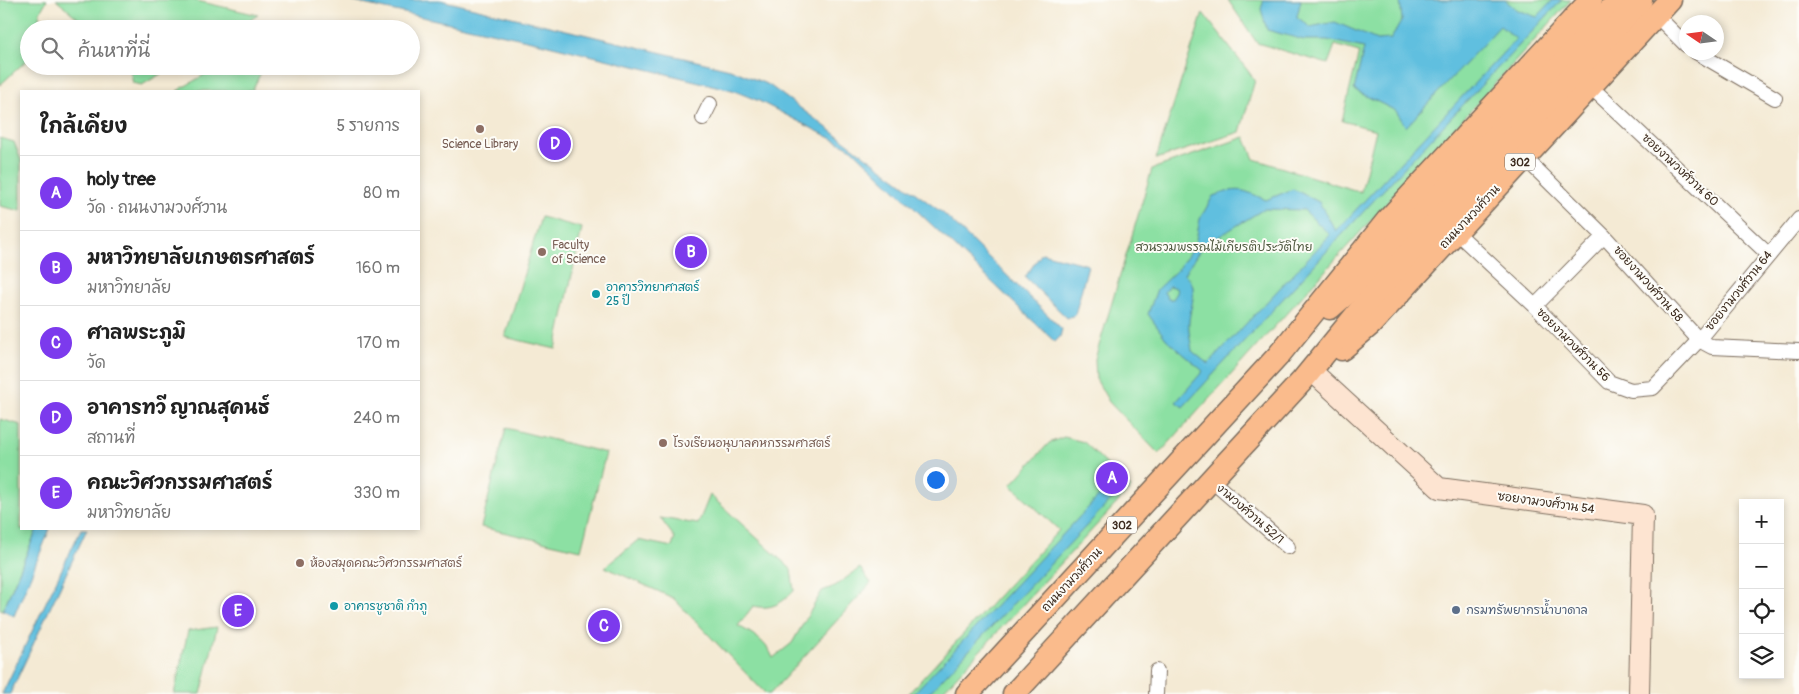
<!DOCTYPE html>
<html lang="th">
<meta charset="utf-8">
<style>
body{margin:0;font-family:Pangolin,"Playpen Sans Thai",sans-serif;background:#f6f6f6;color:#222}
.controls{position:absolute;right:15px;bottom:15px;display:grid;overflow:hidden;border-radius:0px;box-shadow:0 2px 8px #0003}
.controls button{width:45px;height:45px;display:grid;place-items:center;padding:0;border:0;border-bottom:1px solid #e0e0e0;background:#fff;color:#222;font:25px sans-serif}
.compass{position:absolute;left:1679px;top:15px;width:45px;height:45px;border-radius:50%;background:#fff;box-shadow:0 2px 8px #0003;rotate:283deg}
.you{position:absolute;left:935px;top:479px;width:18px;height:18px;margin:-12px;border:4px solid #fff;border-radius:50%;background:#1a73e8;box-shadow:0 0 0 8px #1a73e833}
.badge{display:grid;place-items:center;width:32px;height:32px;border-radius:50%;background:#7c3aed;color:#fff;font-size:16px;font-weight:700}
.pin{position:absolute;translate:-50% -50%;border:2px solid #fff;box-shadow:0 1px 5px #0006}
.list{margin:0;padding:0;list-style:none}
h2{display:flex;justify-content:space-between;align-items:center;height:65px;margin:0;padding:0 20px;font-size:21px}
h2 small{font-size:16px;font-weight:400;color:#767676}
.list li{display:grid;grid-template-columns:32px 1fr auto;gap:15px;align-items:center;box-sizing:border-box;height:75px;padding:0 20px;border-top:1px solid #e0e0e0}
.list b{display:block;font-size:19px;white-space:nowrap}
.list p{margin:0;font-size:16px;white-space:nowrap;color:#767676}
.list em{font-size:16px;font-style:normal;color:#767676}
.icon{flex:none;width:28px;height:28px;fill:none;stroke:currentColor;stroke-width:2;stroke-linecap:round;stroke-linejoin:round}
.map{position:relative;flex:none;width:1799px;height:694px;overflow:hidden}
.search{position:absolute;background:#fff;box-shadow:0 2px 8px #0003;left:20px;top:20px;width:400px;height:55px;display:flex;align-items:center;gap:12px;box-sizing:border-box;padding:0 18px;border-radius:28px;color:#767676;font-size:19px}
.panel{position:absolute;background:#fff;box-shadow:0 2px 8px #0003;left:20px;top:90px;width:400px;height:440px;border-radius:0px}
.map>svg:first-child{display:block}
.green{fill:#8ce0a3;stroke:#648560}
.water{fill:#61bfdf;stroke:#4e747e;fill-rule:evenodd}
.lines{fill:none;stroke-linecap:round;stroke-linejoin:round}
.street-casing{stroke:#7c6d5e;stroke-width:16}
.secondary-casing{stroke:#7c6d5e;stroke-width:22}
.primary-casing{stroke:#7c6d5e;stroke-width:25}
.street{stroke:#fff;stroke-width:14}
.secondary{stroke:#fde4d1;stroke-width:20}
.primary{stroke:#fabb8c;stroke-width:22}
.education-dot{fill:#8d6e63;stroke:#fdfcf7;stroke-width:2}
.culture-dot{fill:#0f9aa8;stroke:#fdfcf7;stroke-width:2}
.service-dot{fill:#5c6f8a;stroke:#fdfcf7;stroke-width:2}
.labels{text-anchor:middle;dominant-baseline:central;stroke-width:4;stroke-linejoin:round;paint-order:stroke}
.shield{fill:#fdfcf7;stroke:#75695f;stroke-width:1}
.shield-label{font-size:11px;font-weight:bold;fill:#3b2a1e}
.education-label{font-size:12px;fill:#785e54;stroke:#fdfcf7;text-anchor:start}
.street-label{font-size:12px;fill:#3b2a1e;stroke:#fdfcf7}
.park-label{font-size:12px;fill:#4f583f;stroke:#fdfcf7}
.culture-label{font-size:12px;fill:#0d838f;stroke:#fdfcf7;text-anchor:start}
.service-label{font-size:12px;fill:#4e5e75;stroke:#fdfcf7;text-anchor:start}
</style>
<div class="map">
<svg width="1799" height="694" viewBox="0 0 1799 694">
<rect width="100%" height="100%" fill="#fdfcf7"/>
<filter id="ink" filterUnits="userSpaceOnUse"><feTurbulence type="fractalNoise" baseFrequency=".02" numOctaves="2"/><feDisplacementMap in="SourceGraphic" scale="10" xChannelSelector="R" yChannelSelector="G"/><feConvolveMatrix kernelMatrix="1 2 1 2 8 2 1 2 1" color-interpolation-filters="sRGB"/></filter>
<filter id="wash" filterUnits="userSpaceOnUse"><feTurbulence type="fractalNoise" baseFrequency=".0096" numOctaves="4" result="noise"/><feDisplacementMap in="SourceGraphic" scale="20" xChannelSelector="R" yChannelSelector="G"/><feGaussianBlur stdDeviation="1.12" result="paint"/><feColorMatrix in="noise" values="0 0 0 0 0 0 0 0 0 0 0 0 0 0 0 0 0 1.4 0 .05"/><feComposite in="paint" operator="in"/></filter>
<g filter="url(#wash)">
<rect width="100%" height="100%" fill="#f4ead4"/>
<!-- green -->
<g class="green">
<path d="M0 0H47L40 12 37 29H29V58L0 85Z"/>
<path d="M56 0H193L258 15 235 29H91Z"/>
<path d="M1228 0H1571L1159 454 1109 402 1096 379 1095 359 1152 169 1245 137 1254 159 1361 192 1376 130 1342 121 1359 52 1335 45 1328 64 1257 43Z"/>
<path d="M1203 13 1255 80 1240 132 1156 159Z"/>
<path d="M129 66H174L142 85 133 83Z"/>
<path d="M219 66H264L252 91H177Z"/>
<path d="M0 138 14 142 21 160V211L0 206Z"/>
<path d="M541 217 582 228 556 349 505 337Z"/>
<path d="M0 419 21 425V529H37L3 610 0 609Z"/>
<path d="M506 428 606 453 581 550 481 527Z"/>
<path d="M1064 437 1084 442 1131 488 940 694H908L1059 530 1011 485 1049 443Z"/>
<path d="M710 495 791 569 794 591C781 604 771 610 753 606L738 626C752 633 767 642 773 658L792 643 822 591 835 586 860 568 871 583 770 694H766L673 598 605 567 638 540 672 547 675 538 660 518 698 524Z"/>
<path d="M217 627 201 694H174L188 631Z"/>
</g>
<!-- water -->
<g class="water">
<path d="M345 0H440L730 69 769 85 944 214 1062 329 1060 337 1055 342 852 149 759 101 732 90 536 42Z"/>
<path d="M1264 0H1301L1297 17 1310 27 1335 22 1377 40 1391 39 1402 20 1400 0H1505L1517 10 1537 17 1553 0H1562L1413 158 1183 407 1176 402 1203 371 1166 339 1148 314 1157 289 1177 270 1195 245 1200 219 1213 196C1240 187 1241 189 1266 200L1293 189 1319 202 1336 231 1516 39 1500 26 1406 127 1396 111 1354 90 1364 48 1327 40H1304L1267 30 1261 9ZM1264 209 1304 210 1330 235 1208 364 1192 351C1191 342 1188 331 1189 322 1190 305 1201 286 1184 274L1202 247ZM1169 286 1176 288 1177 293 1173 299H1168L1164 292Z"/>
<path d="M1042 253 1088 265 1075 315 1067 318 1025 277Z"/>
<path d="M1116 478 1124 486 928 694H913Z"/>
<path d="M37 529H50L14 616 3 610Z"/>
<path d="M81 529H87L10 694H2Z"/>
</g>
</g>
<g filter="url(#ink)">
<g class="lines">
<defs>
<g id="street">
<path d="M1656 15 1686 45"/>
<path d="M1696 52 1775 98"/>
<path d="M1590 86 1769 255"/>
<path d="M703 118 710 104"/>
<path d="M1524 157 1604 236 1699 340 1712 347 1799 351"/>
<path d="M1456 232 1535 306 1609 382 1631 390 1653 388 1699 340 1799 219"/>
<path d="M1535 306 1604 236"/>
<path d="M1212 481 1288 547"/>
<path d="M1156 694 1157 671"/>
</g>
<path id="secondary" d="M1315 374 1439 488 1643 515 1639 694"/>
<g id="primary">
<path d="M1330 308 1354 287 1619 0"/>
<path d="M1342 349 1371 324 1670 0"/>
<path d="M967 694 1278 356 1387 221 1591 0"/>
<path d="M1014 694 1302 381 1361 309 1414 247 1641 0"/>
</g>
</defs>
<!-- street casing -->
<use href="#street" class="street-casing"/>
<!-- secondary casing -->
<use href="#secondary" class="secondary-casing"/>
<!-- primary casing -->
<use href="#primary" class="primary-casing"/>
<!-- street -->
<use href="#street" class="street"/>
<!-- secondary -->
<use href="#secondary" class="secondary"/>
<!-- primary -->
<use href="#primary" class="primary"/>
</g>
</g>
<!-- markers -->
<g class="education-dot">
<circle cx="480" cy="129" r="5"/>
<circle cx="542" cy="252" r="5"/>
<circle cx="663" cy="443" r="5"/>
<circle cx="300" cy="563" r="5"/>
</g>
<g class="culture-dot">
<circle cx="596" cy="294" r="5"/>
<circle cx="334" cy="606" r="5"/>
</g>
<circle class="service-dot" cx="1456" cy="610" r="5"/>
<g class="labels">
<!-- shield labels -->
<g class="shield">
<rect x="1505" y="153.5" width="30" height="17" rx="4"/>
<rect x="1107" y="516.5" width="30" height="17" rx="4"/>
</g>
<g class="shield-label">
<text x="1520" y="162">302</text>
<text x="1122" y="525">302</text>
</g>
<!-- education labels -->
<g class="education-label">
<text x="480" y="144" text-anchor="middle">Science Library</text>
<text x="552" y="245">Faculty<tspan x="552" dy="14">of Science</tspan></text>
<text x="673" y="443">โรงเรียนอนุบาลคหกรรมศาสตร์</text>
<text x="310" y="563">ห้องสมุดคณะวิศวกรรมศาสตร์</text>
</g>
<!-- street labels -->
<g class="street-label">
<text transform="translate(1680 170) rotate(43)">ซอยงามวงศ์วาน 60</text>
<text transform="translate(1470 217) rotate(-47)">ถนนงามวงศ์วาน</text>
<text transform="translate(1648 284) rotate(48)">ซอยงามวงศ์วาน 58</text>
<text transform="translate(1739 291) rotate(-51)">ซอยงามวงศ์วาน 64</text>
<text transform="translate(1573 345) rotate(45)">ซอยงามวงศ์วาน 56</text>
<text transform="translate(1546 503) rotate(8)">ซอยงามวงศ์วาน 54</text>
<text transform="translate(1250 514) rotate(41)">งามวงศ์วาน 52/1</text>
<text transform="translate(1072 580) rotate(-47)">ถนนงามวงศ์วาน</text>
</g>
<!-- park labels -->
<g class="park-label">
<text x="1224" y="247">สวนรวมพรรณไม้เกียรติประวัติไทย</text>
</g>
<!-- culture labels -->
<g class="culture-label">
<text x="606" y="287">อาคารวิทยาศาสตร์<tspan x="606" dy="14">25 ปี</tspan></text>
<text x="344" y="606">อาคารชูชาติ กำภู</text>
</g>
<!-- service labels -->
<g class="service-label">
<text x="1466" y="610">กรมทรัพยากรน้ำบาดาล</text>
</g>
</g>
</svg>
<div class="controls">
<button>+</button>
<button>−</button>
<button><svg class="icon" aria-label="locate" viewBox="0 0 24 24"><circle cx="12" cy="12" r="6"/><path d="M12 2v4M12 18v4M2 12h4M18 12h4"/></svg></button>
<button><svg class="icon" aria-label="layers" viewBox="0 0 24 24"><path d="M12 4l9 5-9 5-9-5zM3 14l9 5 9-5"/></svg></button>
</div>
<svg class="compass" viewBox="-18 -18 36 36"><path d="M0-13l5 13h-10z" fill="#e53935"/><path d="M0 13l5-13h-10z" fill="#767676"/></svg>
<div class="you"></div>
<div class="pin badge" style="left:1112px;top:478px">A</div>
<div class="pin badge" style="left:691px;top:252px">B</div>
<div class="pin badge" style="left:604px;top:626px">C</div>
<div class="pin badge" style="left:555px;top:144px">D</div>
<div class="pin badge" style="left:238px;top:611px">E</div>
<div class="search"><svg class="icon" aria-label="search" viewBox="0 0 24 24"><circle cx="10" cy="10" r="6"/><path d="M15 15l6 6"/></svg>ค้นหาที่นี่</div>
<section class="panel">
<h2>ใกล้เคียง<small>5 รายการ</small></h2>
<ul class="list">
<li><span class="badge">A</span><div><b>holy tree</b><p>วัด · ถนนงามวงศ์วาน</p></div><em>80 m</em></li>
<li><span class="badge">B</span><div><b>มหาวิทยาลัยเกษตรศาสตร์</b><p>มหาวิทยาลัย</p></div><em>160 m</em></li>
<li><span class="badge">C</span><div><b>ศาลพระภูมิ</b><p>วัด</p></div><em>170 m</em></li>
<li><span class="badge">D</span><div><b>อาคารทวี ญาณสุคนธ์</b><p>สถานที่</p></div><em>240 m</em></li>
<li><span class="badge">E</span><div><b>คณะวิศวกรรมศาสตร์</b><p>มหาวิทยาลัย</p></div><em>330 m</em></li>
</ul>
</section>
</div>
